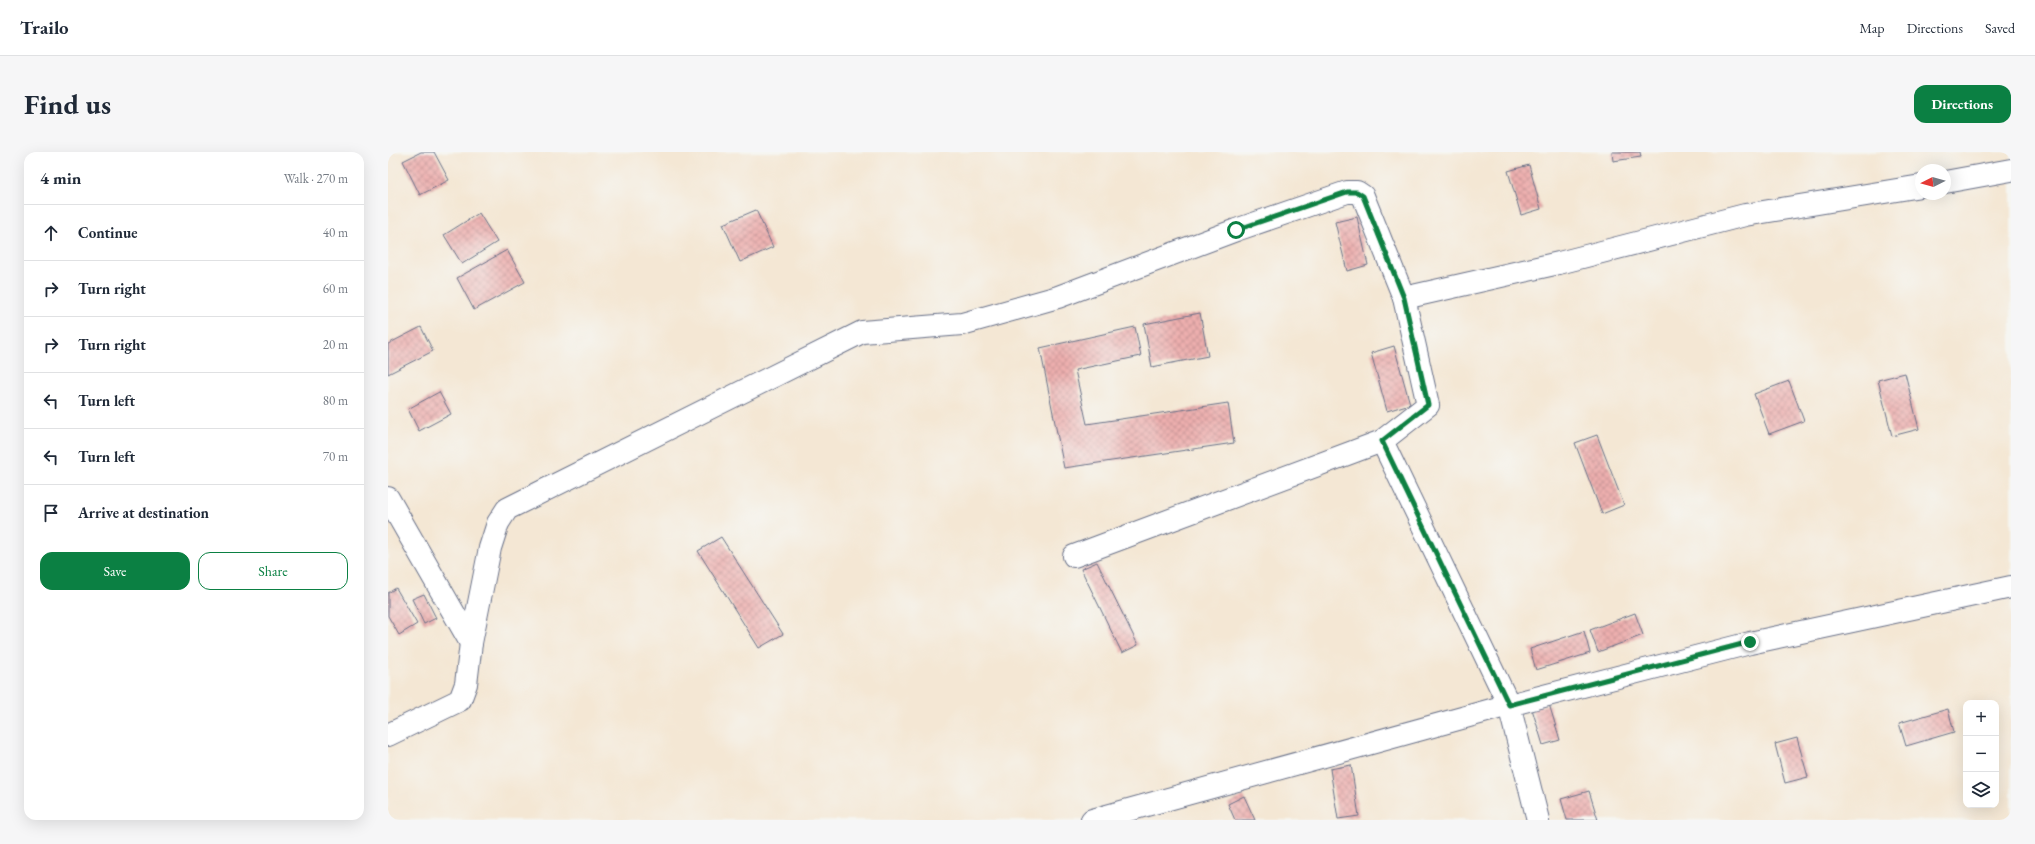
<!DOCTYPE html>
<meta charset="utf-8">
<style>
body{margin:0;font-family:"EB Garamond",serif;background:#f6f6f7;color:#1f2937}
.controls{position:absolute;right:12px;bottom:12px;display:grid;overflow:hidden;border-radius:8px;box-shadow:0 4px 16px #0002}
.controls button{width:36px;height:36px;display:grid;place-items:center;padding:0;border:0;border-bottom:1px solid #e0e1e3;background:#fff;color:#1f2937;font:20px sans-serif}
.compass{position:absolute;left:1527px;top:12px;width:36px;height:36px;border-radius:50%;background:#fff;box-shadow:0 4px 16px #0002;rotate:264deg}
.stop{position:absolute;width:12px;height:12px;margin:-9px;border:3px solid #0b8043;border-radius:50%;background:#fff}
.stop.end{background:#0b8043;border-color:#fff;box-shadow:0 1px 4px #0008}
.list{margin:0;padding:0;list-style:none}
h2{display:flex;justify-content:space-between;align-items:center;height:52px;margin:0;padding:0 16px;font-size:17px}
h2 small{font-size:13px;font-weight:400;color:#747a83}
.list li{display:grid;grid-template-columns:26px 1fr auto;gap:12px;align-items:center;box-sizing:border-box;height:56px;padding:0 16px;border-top:1px solid #e0e1e3}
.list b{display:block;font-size:15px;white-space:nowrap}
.list em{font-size:13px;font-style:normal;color:#747a83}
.actions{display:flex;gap:8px;padding:12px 16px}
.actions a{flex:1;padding:9px 0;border:1px solid #0b8043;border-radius:12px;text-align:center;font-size:14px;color:#0b8043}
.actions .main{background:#0b8043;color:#fff}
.icon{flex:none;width:22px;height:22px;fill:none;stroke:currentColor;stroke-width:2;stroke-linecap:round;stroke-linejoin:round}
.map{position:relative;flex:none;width:1623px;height:668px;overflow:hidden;border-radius:12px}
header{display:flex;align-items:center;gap:24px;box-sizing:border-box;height:56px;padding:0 20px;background:#fff;border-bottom:1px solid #e0e1e3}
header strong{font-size:19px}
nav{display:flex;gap:22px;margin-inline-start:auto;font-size:14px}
.intro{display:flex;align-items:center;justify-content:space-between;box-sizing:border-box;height:96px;padding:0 24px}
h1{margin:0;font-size:28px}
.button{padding:10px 18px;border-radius:12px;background:#0b8043;color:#fff;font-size:14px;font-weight:700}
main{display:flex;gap:24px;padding:0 24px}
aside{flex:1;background:#fff;border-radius:12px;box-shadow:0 4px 16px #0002}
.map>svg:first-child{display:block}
.building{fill:url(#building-cross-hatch)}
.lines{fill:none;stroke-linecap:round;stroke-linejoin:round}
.street-casing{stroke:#676f87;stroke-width:24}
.street{stroke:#fff;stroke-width:22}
.route{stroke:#0b8043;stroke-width:5}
</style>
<header>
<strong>Trailo</strong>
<nav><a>Map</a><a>Directions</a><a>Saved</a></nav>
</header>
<div class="intro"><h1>Find us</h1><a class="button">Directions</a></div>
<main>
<aside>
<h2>4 min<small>Walk · 270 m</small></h2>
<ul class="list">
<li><svg class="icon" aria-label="ahead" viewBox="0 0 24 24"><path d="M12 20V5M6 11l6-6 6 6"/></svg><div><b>Continue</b></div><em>40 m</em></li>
<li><svg class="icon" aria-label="right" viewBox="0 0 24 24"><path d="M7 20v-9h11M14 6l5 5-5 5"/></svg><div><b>Turn right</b></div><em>60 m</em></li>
<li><svg class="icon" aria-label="right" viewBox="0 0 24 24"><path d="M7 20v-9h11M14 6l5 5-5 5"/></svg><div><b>Turn right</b></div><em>20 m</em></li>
<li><svg class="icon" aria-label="left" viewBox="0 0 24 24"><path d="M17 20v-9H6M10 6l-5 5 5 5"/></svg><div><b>Turn left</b></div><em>80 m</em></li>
<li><svg class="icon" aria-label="left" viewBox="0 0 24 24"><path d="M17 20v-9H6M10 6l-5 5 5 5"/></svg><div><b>Turn left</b></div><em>70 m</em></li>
<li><svg class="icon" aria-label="arrive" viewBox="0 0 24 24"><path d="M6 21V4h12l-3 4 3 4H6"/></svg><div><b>Arrive at destination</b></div></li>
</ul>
<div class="actions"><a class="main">Save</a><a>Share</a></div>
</aside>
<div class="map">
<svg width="1623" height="668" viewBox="0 0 1623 668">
<defs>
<pattern id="building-cross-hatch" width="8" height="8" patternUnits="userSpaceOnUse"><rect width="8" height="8" fill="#edafae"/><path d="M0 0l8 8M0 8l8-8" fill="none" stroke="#bf8f91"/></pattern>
</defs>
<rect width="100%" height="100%" fill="#f6f6f2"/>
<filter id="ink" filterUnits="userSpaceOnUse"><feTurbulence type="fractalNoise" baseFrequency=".025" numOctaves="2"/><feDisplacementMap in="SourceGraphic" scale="8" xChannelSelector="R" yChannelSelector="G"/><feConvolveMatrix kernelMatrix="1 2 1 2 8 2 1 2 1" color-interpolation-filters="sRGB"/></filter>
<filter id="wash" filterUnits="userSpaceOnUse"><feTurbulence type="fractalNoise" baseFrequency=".012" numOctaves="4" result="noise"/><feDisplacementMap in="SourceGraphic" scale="16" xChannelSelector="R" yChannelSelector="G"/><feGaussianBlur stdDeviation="0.9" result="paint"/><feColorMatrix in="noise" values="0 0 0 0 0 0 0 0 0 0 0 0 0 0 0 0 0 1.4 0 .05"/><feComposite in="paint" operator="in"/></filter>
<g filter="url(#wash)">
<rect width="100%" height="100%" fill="#f4e7d4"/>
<g id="blocks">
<!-- building -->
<g class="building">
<path d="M33 0H46L61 28 32 43 15 9Z"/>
<path d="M1224 0H1252L1253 5 1225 9Z"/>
<path d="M1141 13 1153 57 1133 63 1120 19Z"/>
<path d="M368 58 385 95 352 110 335 72Z"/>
<path d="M91 61 109 90 74 112 56 83Z"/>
<path d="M969 65 980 113 959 119 947 70Z"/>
<path d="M119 98 137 130 86 158 69 126Z"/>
<path d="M812 161 820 204 764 215 756 172Z"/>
<path d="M33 175 45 199 0 222V192Z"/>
<path d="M747 175 753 204 687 218 699 272 840 251 846 291 676 316 652 196Z"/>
<path d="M1006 194 1022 252 999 259 983 201Z"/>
<path d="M1517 221 1531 277 1504 284 1490 228Z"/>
<path d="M1401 229 1416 269 1381 282 1366 242Z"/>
<path d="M51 240 63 262 31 279 20 257Z"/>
<path d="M1209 283 1236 353 1214 362 1187 291Z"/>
<path d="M333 385 395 482 371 496 310 399Z"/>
<path d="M709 410 750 493 734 501 693 417Z"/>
<path d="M8 436 29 472 11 483 0 464V441Z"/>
<path d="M36 442 48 466 36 472 24 447Z"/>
<path d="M1247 461 1255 483 1210 500 1202 478Z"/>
<path d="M1196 479 1202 501 1148 518 1142 497Z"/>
<path d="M1161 552 1172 588 1155 593 1144 557Z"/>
<path d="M1560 557 1566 580 1518 594 1511 571Z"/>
<path d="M1409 586 1420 625 1397 631 1387 592Z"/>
<path d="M963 613 971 664 950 667 942 617Z"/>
<path d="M1201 639 1210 668H1179L1173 647Z"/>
<path d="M856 644 867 668H847L840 652Z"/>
</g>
</g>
</g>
<g filter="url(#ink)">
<use href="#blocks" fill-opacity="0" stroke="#676f87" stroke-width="1"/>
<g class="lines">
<defs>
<g id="street">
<path d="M1557 30 1623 18"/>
<path d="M1016 146 1171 111 1357 63 1533 34"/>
<path d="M994 289 1121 553 1150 668"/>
<path d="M0 346 83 491"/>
<path d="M0 583 72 548 78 532 83 491 102 396 110 371 119 357 474 180 574 172 670 145 848 78 959 40H969L975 44 1016 146 1040 253 994 289 686 404"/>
<path d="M704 668 1121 553 1362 491 1623 435"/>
</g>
</defs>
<!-- street casing -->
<use href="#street" class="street-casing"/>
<!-- street -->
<use href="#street" class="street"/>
</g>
</g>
<g class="lines" filter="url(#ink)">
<!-- route -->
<path class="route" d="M848 78 959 40H969L975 44 1016 146 1040 253 994 289 1121 553 1362 490"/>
</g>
</svg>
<div class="controls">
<button>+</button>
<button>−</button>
<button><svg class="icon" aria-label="layers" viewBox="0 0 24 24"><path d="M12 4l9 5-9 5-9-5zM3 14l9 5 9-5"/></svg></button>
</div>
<svg class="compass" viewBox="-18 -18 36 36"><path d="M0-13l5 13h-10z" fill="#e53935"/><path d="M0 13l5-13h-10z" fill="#747a83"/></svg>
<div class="stop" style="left:848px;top:78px"></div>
<div class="stop end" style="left:1362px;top:490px"></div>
</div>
</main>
